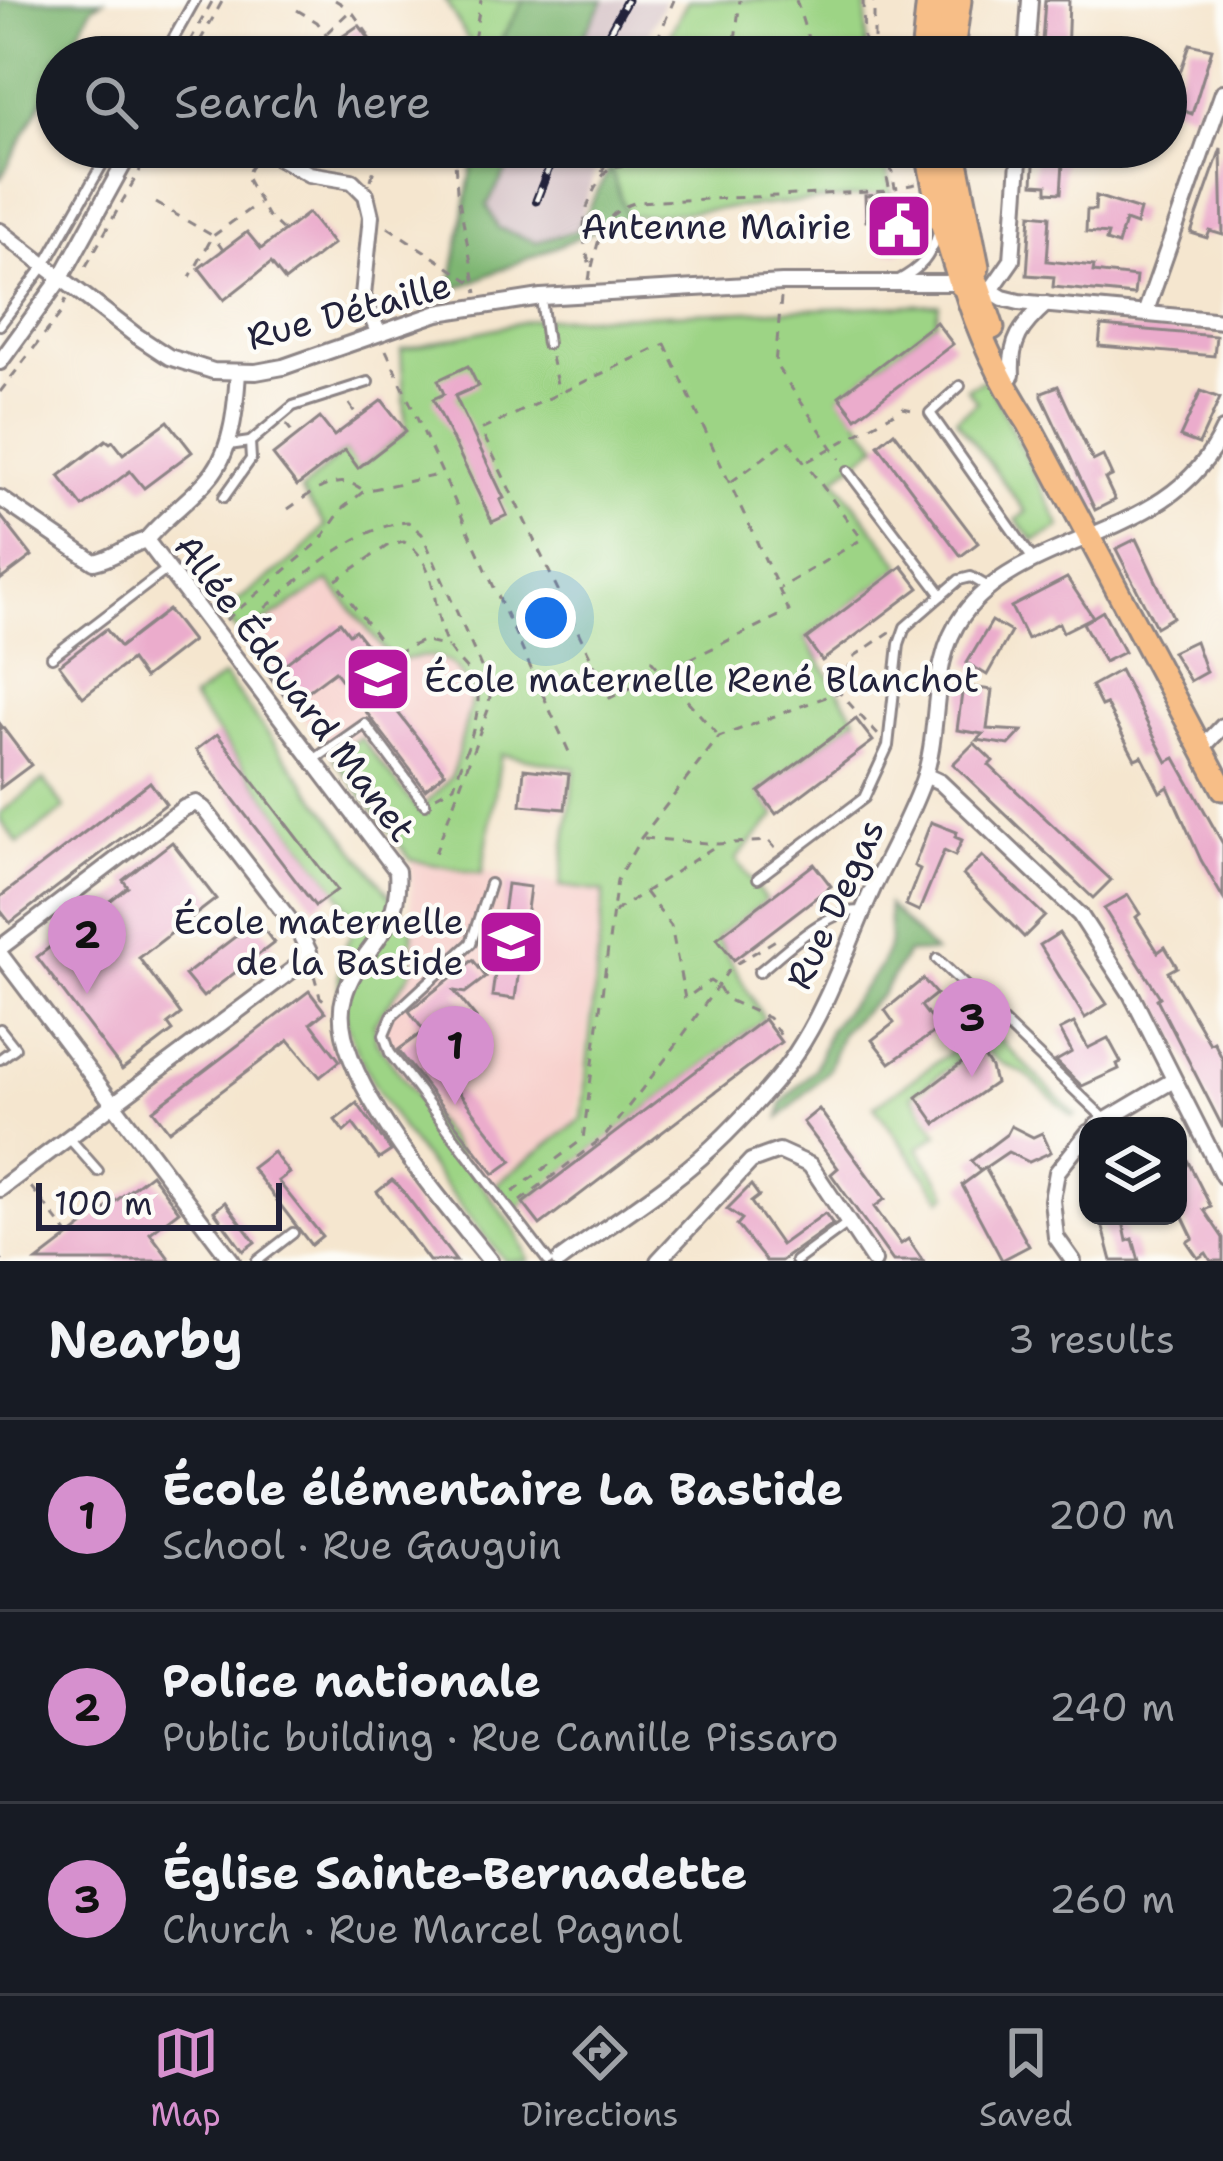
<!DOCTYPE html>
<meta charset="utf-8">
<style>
body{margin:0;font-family:"Shantell Sans",sans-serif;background:#242831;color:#f1f3f6}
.controls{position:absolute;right:36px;bottom:36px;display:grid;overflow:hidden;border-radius:24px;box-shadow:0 3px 9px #0004}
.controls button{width:108px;height:108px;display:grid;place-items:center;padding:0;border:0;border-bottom:3px solid #363941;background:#171b24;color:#f1f3f6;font:60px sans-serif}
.scale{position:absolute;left:36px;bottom:30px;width:246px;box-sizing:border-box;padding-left:12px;border:6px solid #22223b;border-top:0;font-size:33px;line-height:42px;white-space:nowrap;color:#22223b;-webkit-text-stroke:9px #fdfcf7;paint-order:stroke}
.you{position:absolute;left:546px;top:618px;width:42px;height:42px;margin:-30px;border:9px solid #fff;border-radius:50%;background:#1a73e8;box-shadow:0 0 0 18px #1a73e833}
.badge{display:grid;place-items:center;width:78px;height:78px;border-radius:50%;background:#d690ce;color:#111;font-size:39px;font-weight:700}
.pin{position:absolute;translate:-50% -99px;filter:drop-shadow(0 3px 6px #0008)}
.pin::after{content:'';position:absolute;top:63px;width:42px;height:36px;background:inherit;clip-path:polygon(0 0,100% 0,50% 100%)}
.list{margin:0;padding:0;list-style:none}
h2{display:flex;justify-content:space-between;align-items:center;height:156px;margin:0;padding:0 48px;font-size:51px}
h2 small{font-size:39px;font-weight:400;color:#9ea1a6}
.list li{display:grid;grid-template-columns:78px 1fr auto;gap:36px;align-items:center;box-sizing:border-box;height:192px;padding:0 48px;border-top:3px solid #363941}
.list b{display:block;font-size:45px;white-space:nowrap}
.list p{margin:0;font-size:39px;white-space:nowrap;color:#9ea1a6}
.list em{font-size:39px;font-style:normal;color:#9ea1a6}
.icon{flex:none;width:66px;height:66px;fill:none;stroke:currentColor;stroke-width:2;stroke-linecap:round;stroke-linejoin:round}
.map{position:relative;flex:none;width:1223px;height:1261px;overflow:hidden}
.search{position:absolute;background:#171b24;box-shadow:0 3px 9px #0004;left:36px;right:36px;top:36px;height:132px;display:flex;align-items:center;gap:30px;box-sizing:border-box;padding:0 42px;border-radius:66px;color:#9ea1a6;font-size:45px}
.sheet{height:732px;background:#171b24}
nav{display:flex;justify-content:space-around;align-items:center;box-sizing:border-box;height:168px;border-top:3px solid #363941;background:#171b24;font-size:33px;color:#9ea1a6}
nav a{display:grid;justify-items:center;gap:6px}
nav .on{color:#d690ce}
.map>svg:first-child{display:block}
.built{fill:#f7d0cc}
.industrial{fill:#d2bec3}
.green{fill:#9dd485;stroke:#607b60;stroke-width:3}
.forest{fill:#7eb672;stroke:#506c56;stroke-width:3}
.building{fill:#ebaccc}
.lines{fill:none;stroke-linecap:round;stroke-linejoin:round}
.service-casing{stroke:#8c8485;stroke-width:14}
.minor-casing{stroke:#8c8485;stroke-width:20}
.primary-casing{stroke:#8c8485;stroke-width:27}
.motorway-casing{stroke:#8c8485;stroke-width:33}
.path{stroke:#8c8485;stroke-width:3;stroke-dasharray:9 9;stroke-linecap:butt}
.service{stroke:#fff;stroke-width:8}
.minor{stroke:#fff;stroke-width:14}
.primary{stroke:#f7be87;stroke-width:21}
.motorway{stroke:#f7be87;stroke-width:27}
.rail-casing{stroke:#22223b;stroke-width:9}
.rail{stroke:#fdfcf7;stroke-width:4.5;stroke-dasharray:14;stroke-linecap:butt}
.labels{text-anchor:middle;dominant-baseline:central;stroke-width:9;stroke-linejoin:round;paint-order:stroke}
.poi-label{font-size:36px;fill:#22223b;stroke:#fdfcf7;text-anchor:end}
.street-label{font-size:36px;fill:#22223b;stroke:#fdfcf7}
</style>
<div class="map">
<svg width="1223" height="1261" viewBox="0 0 1223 1261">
<rect width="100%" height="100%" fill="#fdfcf7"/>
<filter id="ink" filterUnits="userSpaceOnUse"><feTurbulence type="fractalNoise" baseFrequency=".00833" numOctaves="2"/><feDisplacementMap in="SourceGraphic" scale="24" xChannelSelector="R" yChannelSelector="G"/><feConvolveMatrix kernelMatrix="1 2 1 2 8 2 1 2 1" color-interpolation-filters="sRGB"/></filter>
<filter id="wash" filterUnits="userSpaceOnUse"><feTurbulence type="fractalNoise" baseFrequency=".004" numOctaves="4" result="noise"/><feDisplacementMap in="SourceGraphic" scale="48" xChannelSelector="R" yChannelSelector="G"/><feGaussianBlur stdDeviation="2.7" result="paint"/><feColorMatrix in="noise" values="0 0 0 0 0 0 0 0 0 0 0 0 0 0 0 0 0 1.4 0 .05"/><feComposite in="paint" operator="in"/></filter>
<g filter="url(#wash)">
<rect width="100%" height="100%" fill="#f5e6cf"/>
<!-- built -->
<g class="built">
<path d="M368 539 487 689 436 835 358 736 331 754 240 634Z"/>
<path d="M411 860 604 891 574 1141 495 1203 376 1041 374 1025 412 970Z"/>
</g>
<!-- industrial -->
<g class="industrial">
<path d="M604 0H665L637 57H571Z"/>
<path d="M520 147H602L577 231 536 242 498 227 487 205Z"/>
</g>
<!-- green -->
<g class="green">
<path d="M445 0H524L492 55 473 48Z"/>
<path d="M688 0H866L867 57H658Z"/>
<path d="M617 147H882L892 194 627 217 610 167Z"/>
<path d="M939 304 936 322 840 396 878 445 835 478 902 566 806 639 856 719 759 792 776 815 736 859 766 901 717 938 764 1019 515 1210 495 1185 582 1119 604 892 560 886 575 768 501 754 482 874 411 860 333 758 360 737 419 811 452 776 473 695C449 651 439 653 393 661L329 581 242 636 221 613 294 559 325 526 301 491 345 450 359 467 406 431 401 350 535 319Z"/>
<path d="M987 379 1061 527 1034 541 1016 520 1026 512 956 419 977 402 967 388Z"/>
<path d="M224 676 412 925V971L374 1024 376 1041 516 1231 529 1261H505C452 1193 321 1050 341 959 343 948 351 936 356 925L337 890 192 699Z"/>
<path d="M44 780 65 809 18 844 0 820V813Z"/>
<path d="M980 1032 998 1038 1076 1115 1073 1117 1025 1074 1000 1062 979 1046 912 1095 938 1134 918 1148 948 1194 942 1199 874 1106Z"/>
</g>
<!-- forest -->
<g class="forest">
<path d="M0 0H103L92 7 66 57H57V73L0 180Z"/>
<path d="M524 0H604L571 57H492Z"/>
<path d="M476 147H520L487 205 498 228 536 242 577 231 610 167 627 217 450 291Z"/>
<path d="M888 905 934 952 907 953 882 994 842 1032 829 1070 780 1118 782 1103 815 1069 829 1030 880 967 890 942Z"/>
</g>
<g id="blocks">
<!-- building -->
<g class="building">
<path d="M1045 0H1069L1067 57H1041Z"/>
<path d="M359 25 383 57H316L333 43Z"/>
<path d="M1190 44 1212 49 1192 114 1166 104V81L1176 84Z"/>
<path d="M1035 147H1064L1061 193 1047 192V185L1033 184Z"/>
<path d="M1221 148 1223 235 1210 231 1207 238 1191 233Z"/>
<path d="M914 193 918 232 900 252H882L881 221H866L865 196Z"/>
<path d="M1096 196 1140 210 1136 225 1125 221 1118 245 1106 241 1108 234 1086 232 1087 210H1095Z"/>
<path d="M308 213 333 244 285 281 271 263 224 300 199 268 247 232 261 249Z"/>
<path d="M1031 214 1050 216 1047 261 1094 266 1093 272 1136 277 1134 295 1053 287 1054 277 1027 275Z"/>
<path d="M936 322 953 344 856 418 839 396Z"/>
<path d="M1101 326 1216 336 1214 356 1099 346Z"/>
<path d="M468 366 478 386 455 396 504 498 500 500 507 515 492 522 433 399 444 394 438 380Z"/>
<path d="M1058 386 1093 461 1103 456 1112 476 1105 479 1115 500 1095 510 1042 397V392Z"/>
<path d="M1201 391 1220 398 1199 444 1180 437Z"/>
<path d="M382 400 406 431 358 468 345 450 297 486 273 455 320 418 334 436Z"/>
<path d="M168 421 192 452 144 488 130 471 83 507 59 476 106 440 110 443 113 441 123 454Z"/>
<path d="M894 432 978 543 961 556 878 445Z"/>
<path d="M0 515 32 556 0 580Z"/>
<path d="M1136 539 1173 617 1156 627 1116 549Z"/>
<path d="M902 566 919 588 822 661 806 639Z"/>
<path d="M1067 578 1093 617 1063 632 1059 623 1027 639 1011 607Z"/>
<path d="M168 610 192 641 144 678 131 660 83 697 59 665 106 629 120 647Z"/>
<path d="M1103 611 1124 652 1104 662 1083 623Z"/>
<path d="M992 621 1011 632 987 675 967 663Z"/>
<path d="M340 622 349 634 355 630 396 682 382 692 445 773 425 789 335 671 296 700 290 692 285 696 269 676Z"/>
<path d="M1195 641 1206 672 1190 681 1172 652Z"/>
<path d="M1120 670 1167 762 1175 758 1223 844V898L1201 860 1168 787 1160 792 1142 756 1135 759 1106 704 1101 706 1091 686Z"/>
<path d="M963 686 992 690 987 729 1022 731 1009 745 977 740 983 734 957 730Z"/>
<path d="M856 719 873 741 776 814 759 792Z"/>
<path d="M0 724 31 765 0 788Z"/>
<path d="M217 734 337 890 315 906 196 750Z"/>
<path d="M974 743 993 761 989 765 1111 880 1093 898 953 764Z"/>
<path d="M524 769 569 774 565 809 521 805Z"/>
<path d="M150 782 166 804 10 923 0 910V897Z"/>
<path d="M931 822 957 832 955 837 962 840 955 856 944 851 919 911 906 905 920 869 914 866Z"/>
<path d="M172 842 216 899 139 958 181 1014 168 1024 173 1031 122 1070 37 957 128 887 123 880Z"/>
<path d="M982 856 1045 916 1024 937 963 875Z"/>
<path d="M814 864 831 886 734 960 717 938Z"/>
<path d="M507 884 530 887 515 999 492 996Z"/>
<path d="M1128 895 1140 914 1136 917 1158 952 1165 947 1177 967 1168 972 1210 1044 1214 1042 1223 1060V1128L1157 999 1160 997 1104 909Z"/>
<path d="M257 920 274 943 203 997 185 975Z"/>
<path d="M1059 933 1107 1004 1085 1018 1040 945Z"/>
<path d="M473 960 486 977 465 993 454 991 476 1018 429 1054 512 1161 494 1174 398 1050 424 1031 409 1011Z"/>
<path d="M923 979 936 994 921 1006 939 1029 890 1063 872 1040 894 1023 885 1010Z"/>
<path d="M309 991 325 1012 311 1023 340 1061 320 1077 289 1040 169 1131 153 1110Z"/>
<path d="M764 1019 781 1042 540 1225 523 1203Z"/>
<path d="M1074 1023 1088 1048 1108 1038 1121 1062 1117 1064 1119 1069 1082 1086 1056 1061 1072 1052 1060 1030Z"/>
<path d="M979 1050 991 1068 995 1083 936 1124 917 1097Z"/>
<path d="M357 1103 391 1151 379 1159 353 1124 344 1132 335 1120Z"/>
<path d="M819 1109 885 1199 874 1207 901 1244 908 1239 923 1261H893L831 1174 838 1168 803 1122Z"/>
<path d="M1011 1126 1033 1137 1042 1133 1051 1152 1029 1162 1008 1152 980 1171 971 1161 1007 1134Z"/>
<path d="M1178 1142 1211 1207 1204 1210 1223 1238V1261H1211L1206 1253 1198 1258 1187 1242 1193 1238 1178 1207Z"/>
<path d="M273 1152 289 1173 278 1181 322 1236 311 1245 252 1168Z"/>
<path d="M985 1168 1029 1246 1002 1260 962 1185Z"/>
<path d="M151 1174 179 1211 150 1233 171 1261H37Z"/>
<path d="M392 1180 399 1186 456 1261H429L377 1192Z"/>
<path d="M751 1185 759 1196 751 1202 781 1245 825 1213 833 1224 781 1261H766L737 1225 742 1219 727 1209Z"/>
<path d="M225 1202 255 1242 243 1251 214 1211Z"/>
<path d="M1100 1216H1122L1127 1241 1133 1239 1139 1261H1112Z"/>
</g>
</g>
</g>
<g filter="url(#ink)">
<use href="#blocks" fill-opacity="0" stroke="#8c8485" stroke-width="3"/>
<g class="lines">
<defs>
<g id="service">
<path d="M163 57 195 0"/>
<path d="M897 281C922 268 930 257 939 231"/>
<path d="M541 298 547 344"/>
<path d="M0 325 45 265 112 147"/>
<path d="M960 386 930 413 1034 561"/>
<path d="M229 445 250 442 293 406 368 382"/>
<path d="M848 471 942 595"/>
<path d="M224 497 251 459 250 442"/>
<path d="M52 657 166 570"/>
<path d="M315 759 365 724 425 804"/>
<path d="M758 878 864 798 888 746 899 644 905 627 959 580 971 577 990 588"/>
<path d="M490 884 471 943 392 1016 384 1035 390 1053 548 1261"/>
<path d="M937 959 1105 1119"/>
<path d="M759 972C783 953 832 904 863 912"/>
<path d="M0 1029 15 1048 0 1059"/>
<path d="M69 1138 98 1171"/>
<path d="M257 1261 293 1233"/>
<path d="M796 1261 848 1223"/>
</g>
<g id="minor">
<path d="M1026 57 1030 0"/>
<path d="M260 147 309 174 352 181 366 195 371 216 363 296 378 332"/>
<path d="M0 231 134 334 169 357 213 371 256 372 283 367 438 313 541 297 782 283H978L1003 298 1019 302 1223 321"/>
<path d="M991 290 1012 260 1020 147"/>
<path d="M1146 311 1223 92"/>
<path d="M0 362 61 278 133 147"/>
<path d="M238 372C236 404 233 446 213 473 194 498 166 515 146 540L397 871C402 935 358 947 344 997 323 1068 448 1207 490 1261"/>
<path d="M1012 375C1010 341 1021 326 1046 304"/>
<path d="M0 498 94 562C113 559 127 545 146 540"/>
<path d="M1202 748 1223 726"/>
<path d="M925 775 940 782 1080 915 1131 994 1223 1176"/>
<path d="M0 948 184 808 196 803 204 809 299 932 309 952 303 962 0 1189"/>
<path d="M0 954 232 1261"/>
<path d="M1096 1126 1172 1081"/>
<path d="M559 1261C615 1220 675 1185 725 1135 750 1110 777 1082 796 1053 830 1002 848 943 873 888 890 853 909 819 923 781 942 729 928 662 963 615 1025 530 1174 542 1223 430"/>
<path d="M658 1261 751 1161 779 1151 810 1165 874 1261"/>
<path d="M1073 1261 1056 1237 1052 1200 1057 1172 1088 1133"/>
</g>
<g id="primary">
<path d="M963 283C978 334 1000 380 1029 424L1223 789"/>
<path d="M978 283 993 328"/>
</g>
<g id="motorway">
<path d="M925 57 931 0"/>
<path d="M949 57 957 0"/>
<path d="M929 147 943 218 963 283"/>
<path d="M951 147 975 267"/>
</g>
</defs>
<!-- service casing -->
<use href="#service" class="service-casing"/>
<!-- minor casing -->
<use href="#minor" class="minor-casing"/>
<!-- primary casing -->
<use href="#primary" class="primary-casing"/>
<!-- motorway casing -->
<use href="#motorway" class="motorway-casing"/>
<!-- path -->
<g class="path">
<path d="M335 0 350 9"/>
<path d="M796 0 814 57"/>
<path d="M863 0 864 57"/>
<path d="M297 10 317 22 333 43"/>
<path d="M227 46 247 57"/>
<path d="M181 57 213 0"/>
<path d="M191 57 223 0"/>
<path d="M301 57 351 10 384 57"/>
<path d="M471 57 481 0"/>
<path d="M650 57 674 0"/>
<path d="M733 57 740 0"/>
<path d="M874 57V0"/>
<path d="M454 147 457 190 477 293"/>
<path d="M887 147 895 188 916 184"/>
<path d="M253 163 246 177 267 215 284 231"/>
<path d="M602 172 612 147"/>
<path d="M371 180 380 147"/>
<path d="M156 203 213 236 190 277"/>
<path d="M388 227 474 284"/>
<path d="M223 250 213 236 258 203"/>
<path d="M86 266 153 147"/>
<path d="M592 267C600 235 602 212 637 202L890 191 880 147"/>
<path d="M589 280C592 267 589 263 586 250 579 219 590 189 610 167L723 153 743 147"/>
<path d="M781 298 775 364 840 459"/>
<path d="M665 344 789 611 610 698 481 430Z"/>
<path d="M386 350 569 752"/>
<path d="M551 357 559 393"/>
<path d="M0 392 61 313 66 299"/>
<path d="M349 404 358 417"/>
<path d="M286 424 296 437"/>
<path d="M808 461 903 408 917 411"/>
<path d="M731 482 788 440 862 539 780 588"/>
<path d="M288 509C311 493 339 470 364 491"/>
<path d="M226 620 319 542 343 508 364 491 438 475"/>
<path d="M238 631C284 594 349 526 408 522L422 534 491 689 488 710 433 859"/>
<path d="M651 660 718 735"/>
<path d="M840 690 853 657 890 632"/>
<path d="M436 796 454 786C462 759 479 725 478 696 477 674 461 666 450 650 429 617 443 564 404 542L387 546 335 581 391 655 422 641 448 647"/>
<path d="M644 838 718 844 769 841 775 848"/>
<path d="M645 892 671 926 685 999 710 981 716 985"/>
<path d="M614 912 717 845"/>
<path d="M314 975 320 997 327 1003"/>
<path d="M719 987 726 999 769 1018 783 1039"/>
<path d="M31 1187 67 1233"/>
<path d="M513 1192 583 1139 617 880 641 838 719 737 839 692 878 735"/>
<path d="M520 1201 606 1135 671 1052 731 967 779 938"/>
<path d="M0 1258 3 1261"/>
</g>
<!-- service -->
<use href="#service" class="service"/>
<!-- minor -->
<use href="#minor" class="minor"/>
<!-- primary -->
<use href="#primary" class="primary"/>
<!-- motorway -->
<use href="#motorway" class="motorway"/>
<defs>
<g id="rail">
<path d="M596 57 627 0"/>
<path d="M536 201 557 147"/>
</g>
</defs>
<!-- rail casing -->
<use href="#rail" class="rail-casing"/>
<!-- rail -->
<use href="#rail" class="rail"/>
</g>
</g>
<!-- icons -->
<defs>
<symbol id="civic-square" viewBox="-11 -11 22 22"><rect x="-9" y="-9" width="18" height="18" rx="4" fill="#b5179e" stroke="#fdfcf7"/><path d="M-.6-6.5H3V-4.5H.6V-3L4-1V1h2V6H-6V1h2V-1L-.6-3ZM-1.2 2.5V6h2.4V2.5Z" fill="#fff"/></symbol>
<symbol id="school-square" viewBox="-11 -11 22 22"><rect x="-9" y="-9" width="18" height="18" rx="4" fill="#b5179e" stroke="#fdfcf7"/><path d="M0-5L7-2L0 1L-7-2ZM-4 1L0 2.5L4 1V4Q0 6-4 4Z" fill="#fff"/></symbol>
</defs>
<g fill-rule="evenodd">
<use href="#civic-square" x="861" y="188" width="76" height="76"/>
<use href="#school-square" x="340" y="641" width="76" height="76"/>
<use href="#school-square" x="473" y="904" width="76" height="76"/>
</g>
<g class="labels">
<!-- poi labels -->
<g class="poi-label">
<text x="852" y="226">Antenne Mairie</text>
<text x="424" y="679" text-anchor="start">École maternelle René Blanchot</text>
<text x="464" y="921">École maternelle<tspan x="464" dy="41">de la Bastide</tspan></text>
</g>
<!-- street labels -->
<g class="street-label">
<text transform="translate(349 311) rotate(-15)">Rue Détaille</text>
<text transform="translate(295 688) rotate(53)">Allée Édouard Manet</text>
<text transform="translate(835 904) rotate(-65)">Rue Degas</text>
</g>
</g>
</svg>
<div class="controls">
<button><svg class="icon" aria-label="layers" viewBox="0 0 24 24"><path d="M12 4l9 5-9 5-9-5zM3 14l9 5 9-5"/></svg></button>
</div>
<div class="scale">100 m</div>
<div class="you"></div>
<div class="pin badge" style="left:455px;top:1105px">1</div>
<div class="pin badge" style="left:87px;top:994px">2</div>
<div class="pin badge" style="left:972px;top:1077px">3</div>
<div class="search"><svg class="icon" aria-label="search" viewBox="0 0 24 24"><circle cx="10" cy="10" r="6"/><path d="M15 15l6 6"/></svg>Search here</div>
</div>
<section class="sheet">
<h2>Nearby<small>3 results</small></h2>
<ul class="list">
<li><span class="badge">1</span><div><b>École élémentaire La Bastide</b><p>School · Rue Gauguin</p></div><em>200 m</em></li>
<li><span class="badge">2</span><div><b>Police nationale</b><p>Public building · Rue Camille Pissaro</p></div><em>240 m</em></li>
<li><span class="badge">3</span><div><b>Église Sainte-Bernadette</b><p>Church · Rue Marcel Pagnol</p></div><em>260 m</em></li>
</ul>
</section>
<nav>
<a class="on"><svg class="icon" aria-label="map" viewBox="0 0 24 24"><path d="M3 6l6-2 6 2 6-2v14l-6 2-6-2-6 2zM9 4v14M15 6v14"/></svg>Map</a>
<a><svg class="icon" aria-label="directions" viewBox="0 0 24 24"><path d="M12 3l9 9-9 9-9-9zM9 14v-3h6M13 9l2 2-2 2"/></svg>Directions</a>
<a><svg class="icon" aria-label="saved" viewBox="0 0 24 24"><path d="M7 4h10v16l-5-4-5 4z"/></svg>Saved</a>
</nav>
